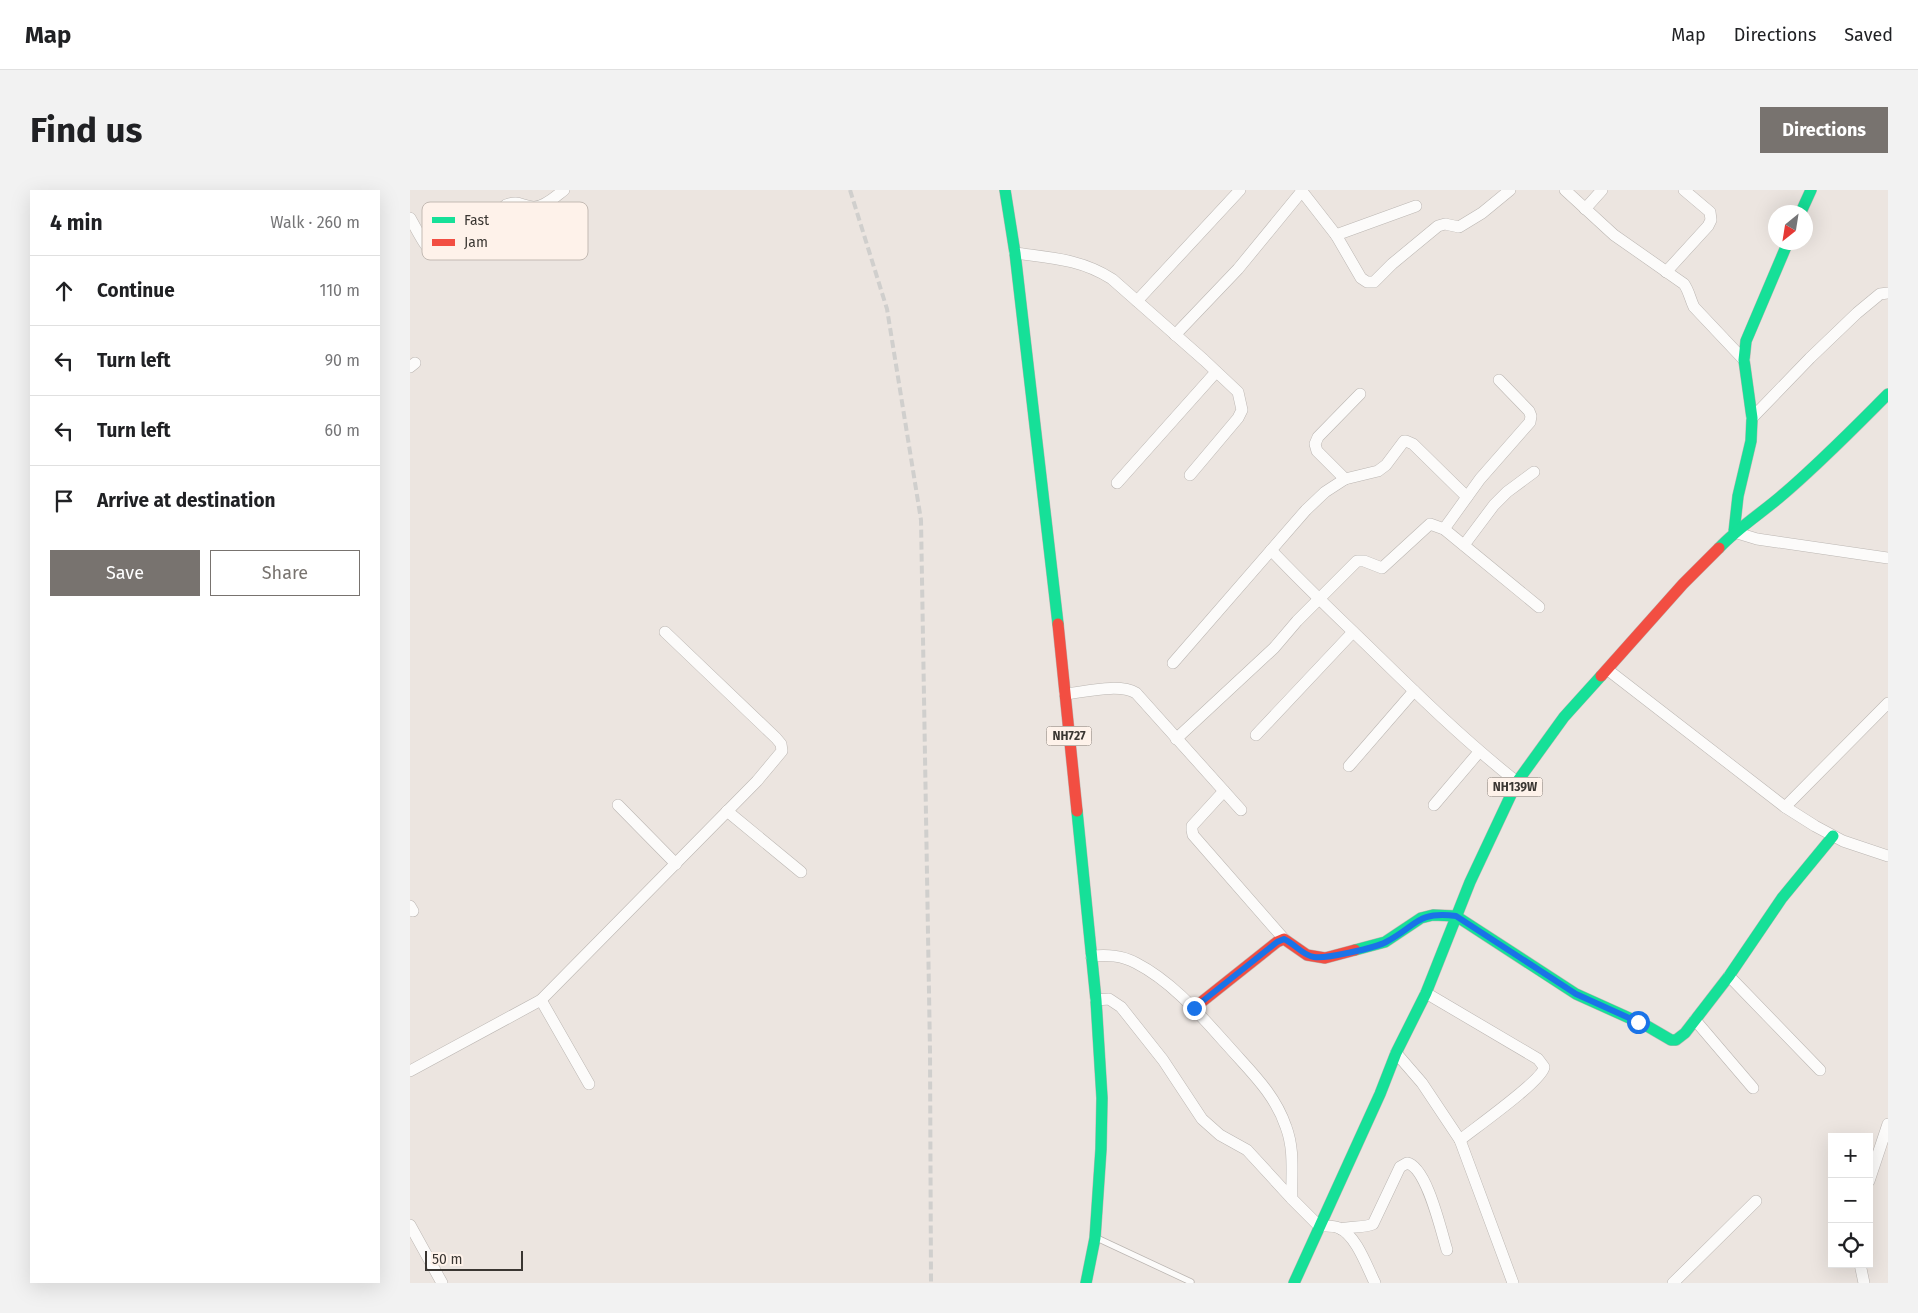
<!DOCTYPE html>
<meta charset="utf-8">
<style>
body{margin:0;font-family:"Fira Sans",sans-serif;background:#f2f2f2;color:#202124}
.controls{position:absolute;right:15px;bottom:15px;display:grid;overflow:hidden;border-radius:0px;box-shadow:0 5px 20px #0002}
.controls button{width:45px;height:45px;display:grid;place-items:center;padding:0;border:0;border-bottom:1px solid #e0e0e0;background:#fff;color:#202124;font:25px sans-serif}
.compass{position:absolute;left:1358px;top:15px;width:45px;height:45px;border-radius:50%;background:#fff;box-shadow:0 5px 20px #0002;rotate:210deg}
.scale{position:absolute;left:15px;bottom:12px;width:98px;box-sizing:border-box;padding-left:5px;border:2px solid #3a3632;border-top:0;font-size:14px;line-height:18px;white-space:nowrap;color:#3a3632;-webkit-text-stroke:4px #fef2ea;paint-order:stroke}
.stop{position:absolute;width:15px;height:15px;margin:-11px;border:4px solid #1a73e8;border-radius:50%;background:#fff}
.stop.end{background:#1a73e8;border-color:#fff;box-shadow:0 1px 5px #0008}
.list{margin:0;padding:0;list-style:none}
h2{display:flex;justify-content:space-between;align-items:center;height:65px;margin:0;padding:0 20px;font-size:21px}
h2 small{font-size:16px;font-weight:400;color:#757577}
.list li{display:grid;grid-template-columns:32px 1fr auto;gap:15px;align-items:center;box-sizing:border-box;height:70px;padding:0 20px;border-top:1px solid #e0e0e0}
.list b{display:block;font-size:19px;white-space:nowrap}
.list em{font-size:16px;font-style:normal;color:#757577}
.actions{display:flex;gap:10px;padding:15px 20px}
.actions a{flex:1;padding:11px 0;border:1px solid #78736f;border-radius:0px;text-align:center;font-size:18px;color:#78736f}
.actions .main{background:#78736f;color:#fff}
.icon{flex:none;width:28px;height:28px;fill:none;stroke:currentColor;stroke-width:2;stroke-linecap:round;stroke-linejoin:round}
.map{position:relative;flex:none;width:1478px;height:1093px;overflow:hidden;border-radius:0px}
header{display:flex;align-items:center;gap:30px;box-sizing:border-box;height:70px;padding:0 25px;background:#fff;border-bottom:1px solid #e0e0e0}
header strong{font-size:24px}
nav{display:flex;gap:28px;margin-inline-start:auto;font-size:18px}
.intro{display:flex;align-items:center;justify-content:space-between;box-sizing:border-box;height:120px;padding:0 30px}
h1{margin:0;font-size:35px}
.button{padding:12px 22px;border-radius:0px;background:#78736f;color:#fff;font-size:18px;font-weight:700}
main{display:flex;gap:30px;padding:0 30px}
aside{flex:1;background:#fff;border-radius:0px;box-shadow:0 5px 20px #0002}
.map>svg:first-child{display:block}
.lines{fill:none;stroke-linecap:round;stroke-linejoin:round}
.lane-casing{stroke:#bbb6b2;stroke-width:7}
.street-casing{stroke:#bbb6b2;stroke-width:12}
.fast-casing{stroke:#bbb6b2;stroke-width:12}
.jam-casing{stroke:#bbb6b2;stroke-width:12}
.lane{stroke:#fcfbfa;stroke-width:5.5}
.street{stroke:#fcfbfa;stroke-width:11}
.fast{stroke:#16e098;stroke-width:11}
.jam{stroke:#f24e42;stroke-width:11}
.rail{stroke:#d0cfcd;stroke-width:4;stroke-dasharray:8 4;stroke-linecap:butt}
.route{stroke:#1a73e8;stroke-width:6}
.labels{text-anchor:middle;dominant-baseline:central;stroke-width:4.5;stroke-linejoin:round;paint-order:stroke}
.shield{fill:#fef2ea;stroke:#756e69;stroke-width:1}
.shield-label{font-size:12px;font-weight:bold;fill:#3a3632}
.key{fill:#fef2ea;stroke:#c3bab3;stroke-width:1}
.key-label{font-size:14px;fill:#3a3632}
</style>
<header>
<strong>Map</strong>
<nav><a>Map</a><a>Directions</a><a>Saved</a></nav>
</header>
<div class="intro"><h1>Find us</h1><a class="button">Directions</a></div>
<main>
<aside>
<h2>4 min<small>Walk · 260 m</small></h2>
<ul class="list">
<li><svg class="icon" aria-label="ahead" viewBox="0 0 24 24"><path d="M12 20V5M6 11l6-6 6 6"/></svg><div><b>Continue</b></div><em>110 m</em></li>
<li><svg class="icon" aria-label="left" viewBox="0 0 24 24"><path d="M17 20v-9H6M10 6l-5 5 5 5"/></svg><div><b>Turn left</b></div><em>90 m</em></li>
<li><svg class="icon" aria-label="left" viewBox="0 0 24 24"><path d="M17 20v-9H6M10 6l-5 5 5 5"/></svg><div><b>Turn left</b></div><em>60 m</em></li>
<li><svg class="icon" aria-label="arrive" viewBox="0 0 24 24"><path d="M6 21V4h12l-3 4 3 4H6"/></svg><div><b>Arrive at destination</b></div></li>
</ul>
<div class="actions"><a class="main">Save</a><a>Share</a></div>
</aside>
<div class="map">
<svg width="1478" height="1093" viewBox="0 0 1478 1093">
<rect width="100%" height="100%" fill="#ece5e0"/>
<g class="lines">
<defs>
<path id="lane" d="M689 1049 781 1092"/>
<g id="street">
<path d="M891 0 926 45 1006 16"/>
<path d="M1155 0 1204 45 1274 94C1279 101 1280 109 1284 117L1334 170"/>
<path d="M1175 19 1192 0"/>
<path d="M0 28C5 36 15 58 23 62 28 65 33 62 38 60L96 15C109 10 111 16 123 17 134 18 146 6 154 0"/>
<path d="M926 45 951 88 957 92H964L982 74 1028 36 1035 34 1049 37 1072 23 1100 0"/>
<path d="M605 63C641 68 671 69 702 89L794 170 828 202 832 220 828 228 780 285"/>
<path d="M1256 82 1298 36 1301 30 1300 22 1274 0"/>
<path d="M727 111 830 0"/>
<path d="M765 145 828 79 892 1"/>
<path d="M0 177 5 173"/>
<path d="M1342 228 1400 168 1447 123 1470 104 1478 103"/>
<path d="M935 289 907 261 905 254 908 247 950 204"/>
<path d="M707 293 806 182"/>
<path d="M1034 339 1070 289 1120 232 1121 226 1119 221 1089 190"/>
<path d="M1324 342 1347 349 1478 368"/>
<path d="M1054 355 1084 315 1097 302 1124 282"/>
<path d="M861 360C893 394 927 426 961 459 1008 505 1055 551 1107 592"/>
<path d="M763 473 896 320 915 302 935 289 968 281 976 275 994 251H996L1003 254 1057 307"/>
<path d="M1198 480 1375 617 1405 636 1433 651 1478 666"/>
<path d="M655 504C675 502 709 493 726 503L831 620"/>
<path d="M846 545 943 442"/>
<path d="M766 549 864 458 887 431 947 371H954L972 378 1020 334 1034 339 1129 417"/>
<path d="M939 576 1004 501"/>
<path d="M814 601 782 636V640L783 645 874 749"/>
<path d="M208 615 266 674"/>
<path d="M1024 615 1069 562"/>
<path d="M1375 617 1478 513"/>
<path d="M317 621 391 682"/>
<path d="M0 716 3 721"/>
<path d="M681 766C698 765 711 765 726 773 763 792 791 826 819 857 841 882 865 904 876 937 885 961 881 984 882 1009L909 1036C916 1036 923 1035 929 1038 946 1045 957 1077 965 1093"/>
<path d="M1319 786 1410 880"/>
<path d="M1016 803 1128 869 1134 877C1133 890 1065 938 1050 950"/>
<path d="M131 810 179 894"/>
<path d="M686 810 699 809 711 817 753 870 792 929 810 945 837 960 882 1009"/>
<path d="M1285 830 1343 898"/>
<path d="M986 863 1012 893 1050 950 1103 1093"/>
<path d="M0 881 131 810 347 591 372 561 371 554 366 548 255 442"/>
<path d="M1459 991 1478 934"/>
<path d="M0 1035 32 1093"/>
<path d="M931 1039C941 1036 955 1038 963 1034L990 977 997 973C1017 977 1031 1041 1037 1060"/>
<path d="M1450 1074 1454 1093"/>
<path d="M1263 1093 1346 1011"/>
</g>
<g id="fast">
<path d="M595 0 605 63 648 434"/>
<path d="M1391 22 1401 0"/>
<path d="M1324 342 1328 306 1341 251 1342 228 1334 170 1336 151 1378 52"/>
<path d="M1309 358C1328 338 1350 324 1370 307 1408 275 1443 239 1478 204"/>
<path d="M667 621 686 810 692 908 691 959 685 1048 676 1093"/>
<path d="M945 760 975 752 1011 728 1023 725 1046 726 1166 804 1237 836 1261 850H1266L1275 843 1319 786 1372 708 1423 646"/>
<path d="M884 1093 970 904 986 863 1016 803 1060 692 1107 592 1154 527 1191 486"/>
</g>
<g id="jam">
<path d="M648 434 667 621"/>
<path d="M1191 486 1273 394 1309 358"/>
<path d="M784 818 867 752 874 749 897 765 915 768 945 760"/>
</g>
</defs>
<!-- lane casing -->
<use href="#lane" class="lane-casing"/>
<!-- street casing -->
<use href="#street" class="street-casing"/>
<!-- fast casing -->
<use href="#fast" class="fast-casing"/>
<!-- jam casing -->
<use href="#jam" class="jam-casing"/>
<!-- lane -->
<use href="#lane" class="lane"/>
<!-- street -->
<use href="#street" class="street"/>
<!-- fast -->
<use href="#fast" class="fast"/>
<!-- jam -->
<use href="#jam" class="jam"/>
<!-- rail -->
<path class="rail" d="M440 0 477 119 511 330 520 861 521 1093"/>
</g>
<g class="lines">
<!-- route -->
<path class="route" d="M784 818 867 752 874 749C885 754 892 765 904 767 915 769 965 758 976 752 1007 736 1006 721 1046 726L1166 804 1228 832"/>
</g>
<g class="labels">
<!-- shield labels -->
<g class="shield">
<rect x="636.5" y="536.5" width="45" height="19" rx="4"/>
<rect x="1077.5" y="587.5" width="55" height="19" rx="4"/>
</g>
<g class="shield-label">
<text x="659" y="546">NH727</text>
<text x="1105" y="597">NH139W</text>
</g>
</g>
<!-- legend -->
<rect x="12" y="12" width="166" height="58" rx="8" class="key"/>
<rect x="22" y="27" width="23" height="6" fill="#16e098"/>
<rect x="22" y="49" width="23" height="7" fill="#f24e42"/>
<g class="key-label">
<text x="54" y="35">Fast</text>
<text x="54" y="57">Jam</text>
</g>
</svg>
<div class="controls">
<button>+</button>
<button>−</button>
<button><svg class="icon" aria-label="locate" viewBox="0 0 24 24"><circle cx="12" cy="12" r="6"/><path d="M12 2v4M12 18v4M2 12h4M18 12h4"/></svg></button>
</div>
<svg class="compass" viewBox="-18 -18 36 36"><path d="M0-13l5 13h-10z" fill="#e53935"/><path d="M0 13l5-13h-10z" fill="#757577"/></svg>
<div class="scale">50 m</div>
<div class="stop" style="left:1228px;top:832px"></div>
<div class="stop end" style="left:784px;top:818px"></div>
</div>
</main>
